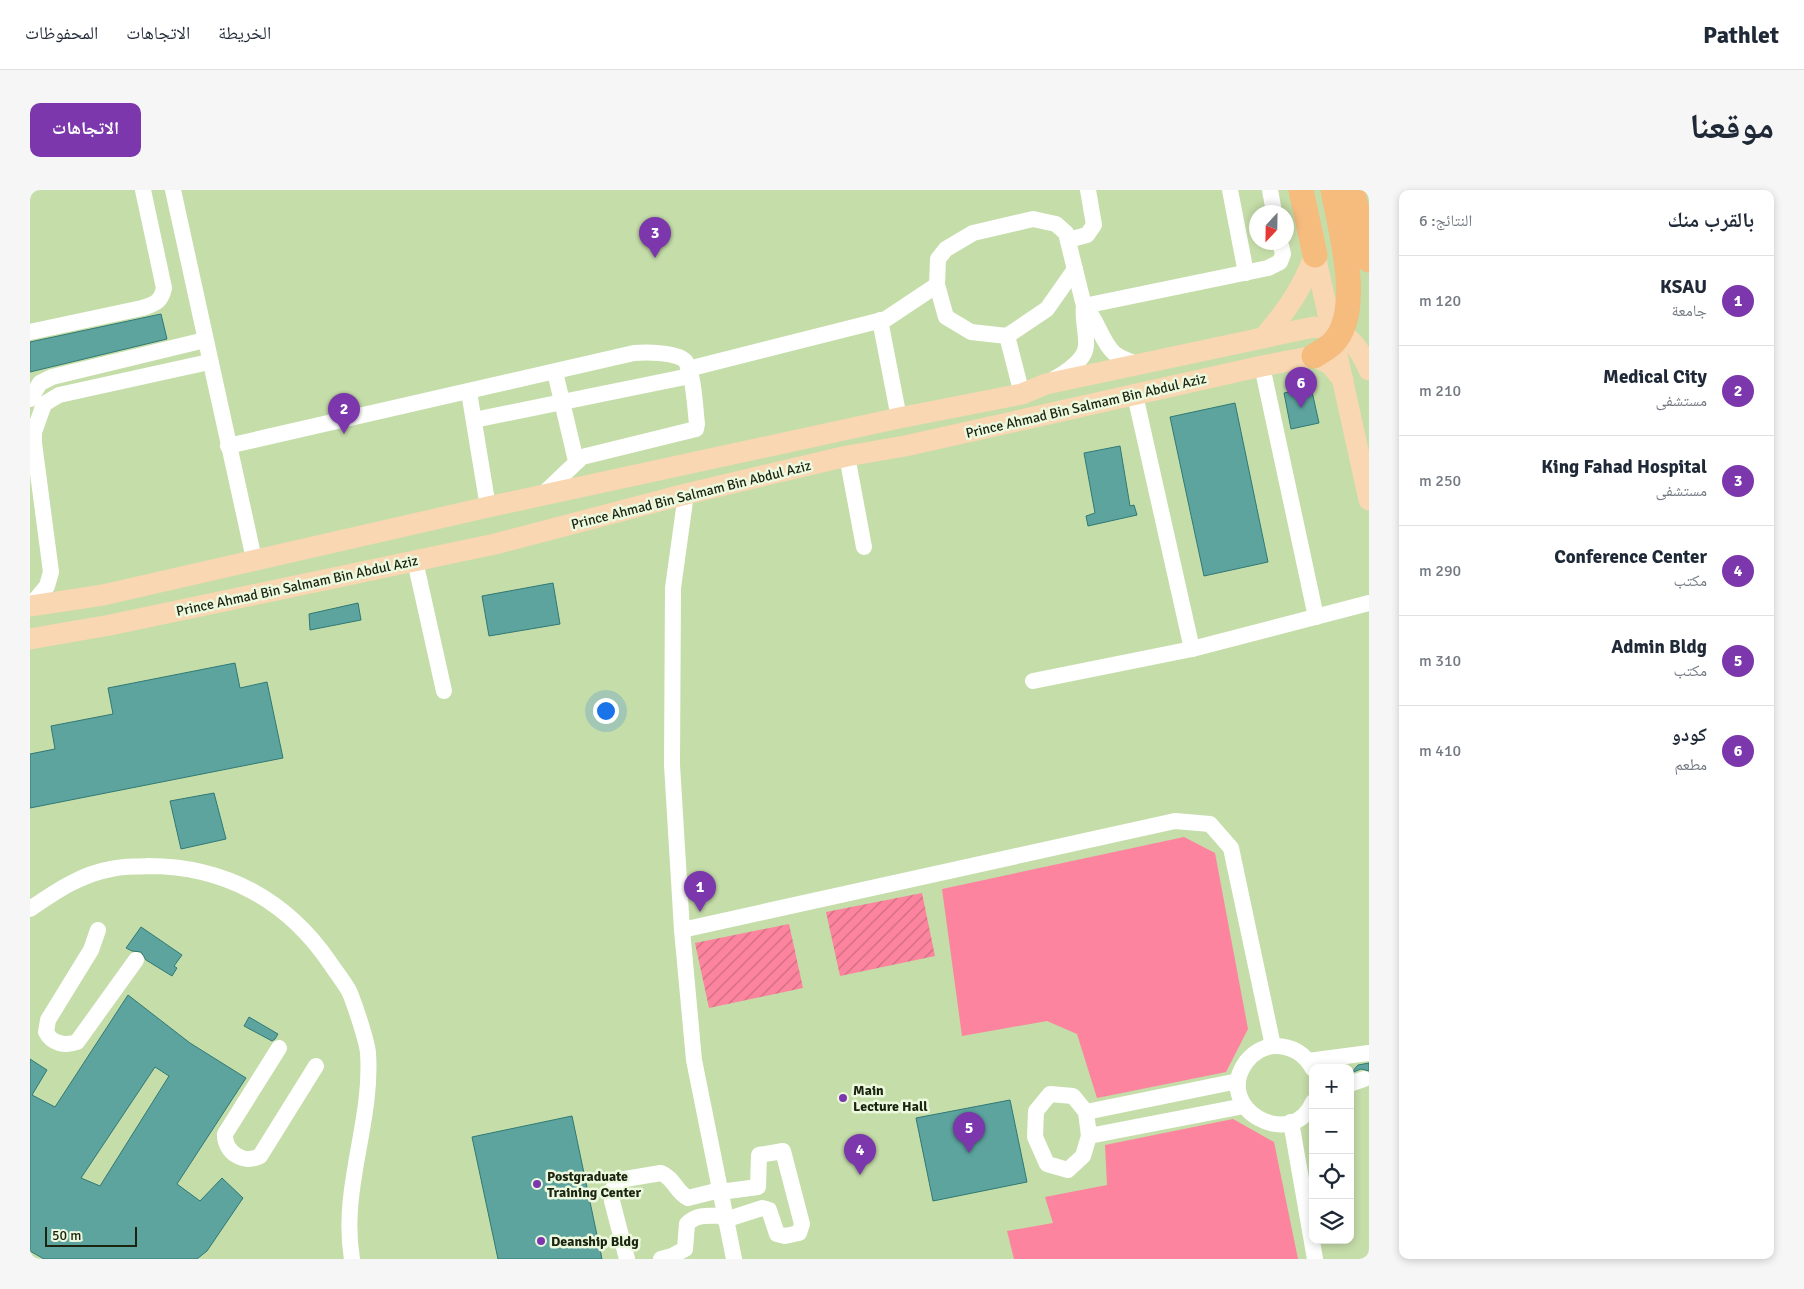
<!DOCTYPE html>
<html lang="ar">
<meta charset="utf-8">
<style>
body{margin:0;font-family:Signika,"Noto Naskh Arabic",sans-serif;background:#f6f6f7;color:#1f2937;direction:rtl}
.controls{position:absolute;right:15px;bottom:15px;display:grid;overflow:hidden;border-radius:10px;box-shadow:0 2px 8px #0003}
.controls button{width:45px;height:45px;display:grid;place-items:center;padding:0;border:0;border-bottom:1px solid #e0e1e3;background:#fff;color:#1f2937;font:25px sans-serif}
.compass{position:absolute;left:1219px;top:15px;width:45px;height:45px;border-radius:50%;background:#fff;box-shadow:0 2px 8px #0003;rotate:202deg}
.scale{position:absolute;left:15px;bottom:12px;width:92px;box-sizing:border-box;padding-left:5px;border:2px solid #1b2410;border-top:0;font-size:14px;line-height:18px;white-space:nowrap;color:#1b2410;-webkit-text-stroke:4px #edf9df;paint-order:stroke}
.you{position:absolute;left:575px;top:520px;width:18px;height:18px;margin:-12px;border:4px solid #fff;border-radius:50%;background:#1a73e8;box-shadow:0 0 0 8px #1a73e833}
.badge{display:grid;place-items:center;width:32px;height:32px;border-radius:50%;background:#7b37ab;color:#fff;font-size:16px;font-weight:700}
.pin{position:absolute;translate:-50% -41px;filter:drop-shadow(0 1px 2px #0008)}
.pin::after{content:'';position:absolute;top:26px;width:18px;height:15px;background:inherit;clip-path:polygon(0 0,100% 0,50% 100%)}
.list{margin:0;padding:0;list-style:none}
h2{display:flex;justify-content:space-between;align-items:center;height:65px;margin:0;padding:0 20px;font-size:21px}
h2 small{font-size:16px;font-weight:400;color:#747a83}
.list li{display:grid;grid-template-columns:32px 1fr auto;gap:15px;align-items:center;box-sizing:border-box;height:90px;padding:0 20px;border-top:1px solid #e0e1e3}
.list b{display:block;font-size:19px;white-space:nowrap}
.list p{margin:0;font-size:16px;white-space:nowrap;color:#747a83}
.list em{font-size:16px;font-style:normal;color:#747a83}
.icon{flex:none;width:28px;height:28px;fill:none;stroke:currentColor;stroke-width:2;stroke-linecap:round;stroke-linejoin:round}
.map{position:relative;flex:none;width:1339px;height:1069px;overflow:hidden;direction:ltr;border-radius:10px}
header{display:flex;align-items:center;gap:30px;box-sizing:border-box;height:70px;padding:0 25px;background:#fff;border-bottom:1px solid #e0e1e3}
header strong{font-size:24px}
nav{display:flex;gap:28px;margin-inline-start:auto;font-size:18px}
.intro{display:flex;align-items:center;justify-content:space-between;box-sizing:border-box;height:120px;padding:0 30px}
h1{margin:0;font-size:35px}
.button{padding:12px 22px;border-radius:10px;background:#7b37ab;color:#fff;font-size:18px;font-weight:700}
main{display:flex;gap:30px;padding:0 30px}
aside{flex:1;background:#fff;border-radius:10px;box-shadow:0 2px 8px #0003}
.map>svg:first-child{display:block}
.green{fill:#fd849e}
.garden{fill:url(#garden-furrows)}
.building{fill:#5da49e;stroke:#307974;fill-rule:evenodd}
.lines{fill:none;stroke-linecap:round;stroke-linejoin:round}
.minor{stroke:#fff;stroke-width:16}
.major{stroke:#f9d7b2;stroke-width:21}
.highway{stroke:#f5bc7e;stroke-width:25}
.poi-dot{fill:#7b37ab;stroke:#edf9df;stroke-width:2}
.labels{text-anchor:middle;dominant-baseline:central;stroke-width:5;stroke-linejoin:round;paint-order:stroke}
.street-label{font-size:14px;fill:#1b2410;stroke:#edf9df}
.poi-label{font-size:14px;font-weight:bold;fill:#1b2410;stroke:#edf9df;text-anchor:start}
</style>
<header>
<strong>Pathlet</strong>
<nav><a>الخريطة</a><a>الاتجاهات</a><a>المحفوظات</a></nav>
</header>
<div class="intro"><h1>موقعنا</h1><a class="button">الاتجاهات</a></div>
<main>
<aside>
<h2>بالقرب منك<small>النتائج: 6</small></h2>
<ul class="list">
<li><span class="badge">1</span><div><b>KSAU</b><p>جامعة</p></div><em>120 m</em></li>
<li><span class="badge">2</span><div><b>Medical City</b><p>مستشفى</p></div><em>210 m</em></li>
<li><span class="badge">3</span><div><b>King Fahad Hospital</b><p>مستشفى</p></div><em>250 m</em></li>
<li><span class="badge">4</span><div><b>Conference Center</b><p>مكتب</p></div><em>290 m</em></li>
<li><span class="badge">5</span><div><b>Admin Bldg</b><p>مكتب</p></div><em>310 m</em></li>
<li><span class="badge">6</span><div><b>كودو</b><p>مطعم</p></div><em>410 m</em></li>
</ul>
</aside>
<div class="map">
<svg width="1339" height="1069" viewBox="0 0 1339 1069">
<defs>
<pattern id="garden-furrows" width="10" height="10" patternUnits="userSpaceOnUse" patternTransform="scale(1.25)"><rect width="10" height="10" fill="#fd849e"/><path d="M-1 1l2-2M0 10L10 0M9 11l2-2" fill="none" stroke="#cc6c7f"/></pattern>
</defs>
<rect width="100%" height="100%" fill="#c5dda9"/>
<!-- green -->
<g class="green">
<path d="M1154 647 1185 663 1218 839 1196 882 1067 908 1047 844 1017 831 932 846 912 699Z"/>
<path d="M1203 929 1244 952 1268 1069H984L977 1041 1023 1033 1015 1007 1077 995 1075 955Z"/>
</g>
<!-- garden -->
<g class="garden">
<path d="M892 703 905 766 810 786 796 722Z"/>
<path d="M759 734 773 798 679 818 665 753Z"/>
</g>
<!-- building -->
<g class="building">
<path d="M131 124 137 149 0 182V152Z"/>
<path d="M1281 197 1289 233 1261 239 1254 203Z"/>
<path d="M1205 213 1238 372 1174 386 1140 227Z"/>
<path d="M1090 256 1100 316 1104 315 1107 325 1058 336 1056 326 1065 323 1054 263Z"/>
<path d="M523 393 530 434 459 446 452 406Z"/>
<path d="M328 413 331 430 280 440 279 424Z"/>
<path d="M205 473 210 498 237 492 253 568 0 618V564L25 559 21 536 83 524 78 498Z"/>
<path d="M184 603 196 649 151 659 140 611Z"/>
<path d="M111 737 152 765 144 776 147 778 142 786 116 770 111 762 102 761 96 758Z"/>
<path d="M98 805 160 853 216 888 147 994 170 1011 192 988 213 1008 177 1061 167 1069H14L0 1061V869L17 880 2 905 25 917ZM125 877 139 886 70 996 51 988Z"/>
<path d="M219 827 248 844 245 849 242 851 214 836Z"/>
<path d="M1339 873V881L1331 879 1321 883 1328 875Z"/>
<path d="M980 910 997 992 903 1011 886 928Z"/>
<path d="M542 926 572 1069H468L442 947Z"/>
</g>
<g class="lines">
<!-- minor -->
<g class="minor">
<path d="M143 0 224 369"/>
<path d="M1200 0 1216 83"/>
<path d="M1240 0 1244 22"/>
<path d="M1038 50 1057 45 1064 35 1058 0"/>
<path d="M1054 116 1238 78 1250 72 1253 64 1250 52"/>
<path d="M1054 116C1068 129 1070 150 1084 163 1091 169 1102 172 1110 175"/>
<path d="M850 130 869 228"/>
<path d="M0 142 112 118C125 114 131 112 134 98L113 0"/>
<path d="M977 146 1017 119 1045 79"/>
<path d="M1232 176 1286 427"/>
<path d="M658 179 856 129 907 95"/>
<path d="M525 182 546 271"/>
<path d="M439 202 458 317"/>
<path d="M992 204 977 146 941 142 916 127 907 95 908 69 916 59 943 43 1003 29 1026 34 1036 43 1054 116C1052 129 1057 142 1056 156 1055 170 1035 183 1024 189"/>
<path d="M1105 205 1162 459"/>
<path d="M0 209 10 193 22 187 175 150"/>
<path d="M444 230 660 186"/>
<path d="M198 256 604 163C615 162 650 162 656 172 664 185 665 218 667 234L666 239 552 267 510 307"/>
<path d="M817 266 834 357"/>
<path d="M656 304 643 398 642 575 652 740 664 870 704 1069"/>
<path d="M385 371 414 501"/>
<path d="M0 416 17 396 21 382 4 253V242L14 214 29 205 179 172"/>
<path d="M1003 491 1162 459 1339 413"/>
<path d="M0 719C25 702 51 684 81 679 92 676 106 677 118 676 195 676 257 710 300 773 306 782 314 792 319 801 324 812 337 851 338 863 343 932 310 999 322 1069"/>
<path d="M68 740 61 760 18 830 16 842C22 854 35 856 47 852L106 770"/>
<path d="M652 740 1145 631 1180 634 1201 658 1243 856"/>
<path d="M249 858 195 944C194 962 214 975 230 966L286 876"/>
<path d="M1278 871 1339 863"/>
<path d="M1283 879C1275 864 1262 856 1245 856 1234 856 1223 863 1216 872 1182 919 1262 962 1283 912"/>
<path d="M1320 894 1334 889"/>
<path d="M1020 904 1043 906 1056 922 1059 946 1053 966 1038 980 1017 974 1005 947 1006 921Z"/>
<path d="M1056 922 1208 891"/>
<path d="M1261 932 1285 1069"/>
<path d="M1059 946 1214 916"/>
<path d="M690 1002 728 997 729 965 753 961 772 1034 769 1043 755 1046 747 1044 739 1020 732 1018 695 1030"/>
<path d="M597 1069 582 1011V1000L589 990 631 983C644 988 646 1002 658 1008L690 1000"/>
<path d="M631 1069 642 1066 655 1059 657 1034C667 1023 681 1026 695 1026"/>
</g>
<!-- major -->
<g class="major">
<path d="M1285 65 1339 310"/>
<path d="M1234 147C1258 119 1271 100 1285 65"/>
<path d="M0 416 73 405 458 317 869 228 992 204 1016 194 1284 137C1316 142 1326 150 1339 180"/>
<path d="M0 449 80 435 465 354 656 304 817 266 875 256 1232 176 1284 166 1300 174 1313 190"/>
</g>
<!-- highway -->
<g class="highway">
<path d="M1271 0 1285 65"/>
<path d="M1322 0 1339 70"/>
<path d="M1284 166C1290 162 1298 158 1303 153 1334 121 1310 39 1303 0"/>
</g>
</g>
<!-- markers -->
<g class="poi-dot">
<circle cx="813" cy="908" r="5"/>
<circle cx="507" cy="994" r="5"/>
<circle cx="511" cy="1051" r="5"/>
</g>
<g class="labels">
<!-- street labels -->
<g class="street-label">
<text transform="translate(1056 216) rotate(-13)">Prince Ahmad Bin Salmam Bin Abdul Aziz</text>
<text transform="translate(661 305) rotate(-14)">Prince Ahmad Bin Salmam Bin Abdul Aziz</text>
<text transform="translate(267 396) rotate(-12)">Prince Ahmad Bin Salmam Bin Abdul Aziz</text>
</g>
<!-- poi labels -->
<g class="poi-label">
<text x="823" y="900">Main<tspan x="823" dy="16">Lecture Hall</tspan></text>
<text x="517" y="986">Postgraduate<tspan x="517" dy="16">Training Center</tspan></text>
<text x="521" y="1051">Deanship Bldg</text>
</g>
</g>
</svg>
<div class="controls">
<button>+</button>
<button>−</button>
<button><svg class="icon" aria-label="locate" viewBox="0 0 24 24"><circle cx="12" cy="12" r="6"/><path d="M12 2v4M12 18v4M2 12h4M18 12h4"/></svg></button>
<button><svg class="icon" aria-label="layers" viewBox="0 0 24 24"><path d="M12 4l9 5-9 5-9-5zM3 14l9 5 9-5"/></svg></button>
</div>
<svg class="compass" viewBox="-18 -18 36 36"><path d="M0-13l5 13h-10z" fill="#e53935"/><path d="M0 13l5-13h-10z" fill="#747a83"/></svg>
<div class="scale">50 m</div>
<div class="you"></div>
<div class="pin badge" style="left:670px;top:722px">1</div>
<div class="pin badge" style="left:314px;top:244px">2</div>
<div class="pin badge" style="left:625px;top:68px">3</div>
<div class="pin badge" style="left:830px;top:985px">4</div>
<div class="pin badge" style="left:939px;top:963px">5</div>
<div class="pin badge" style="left:1271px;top:218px">6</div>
</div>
</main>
